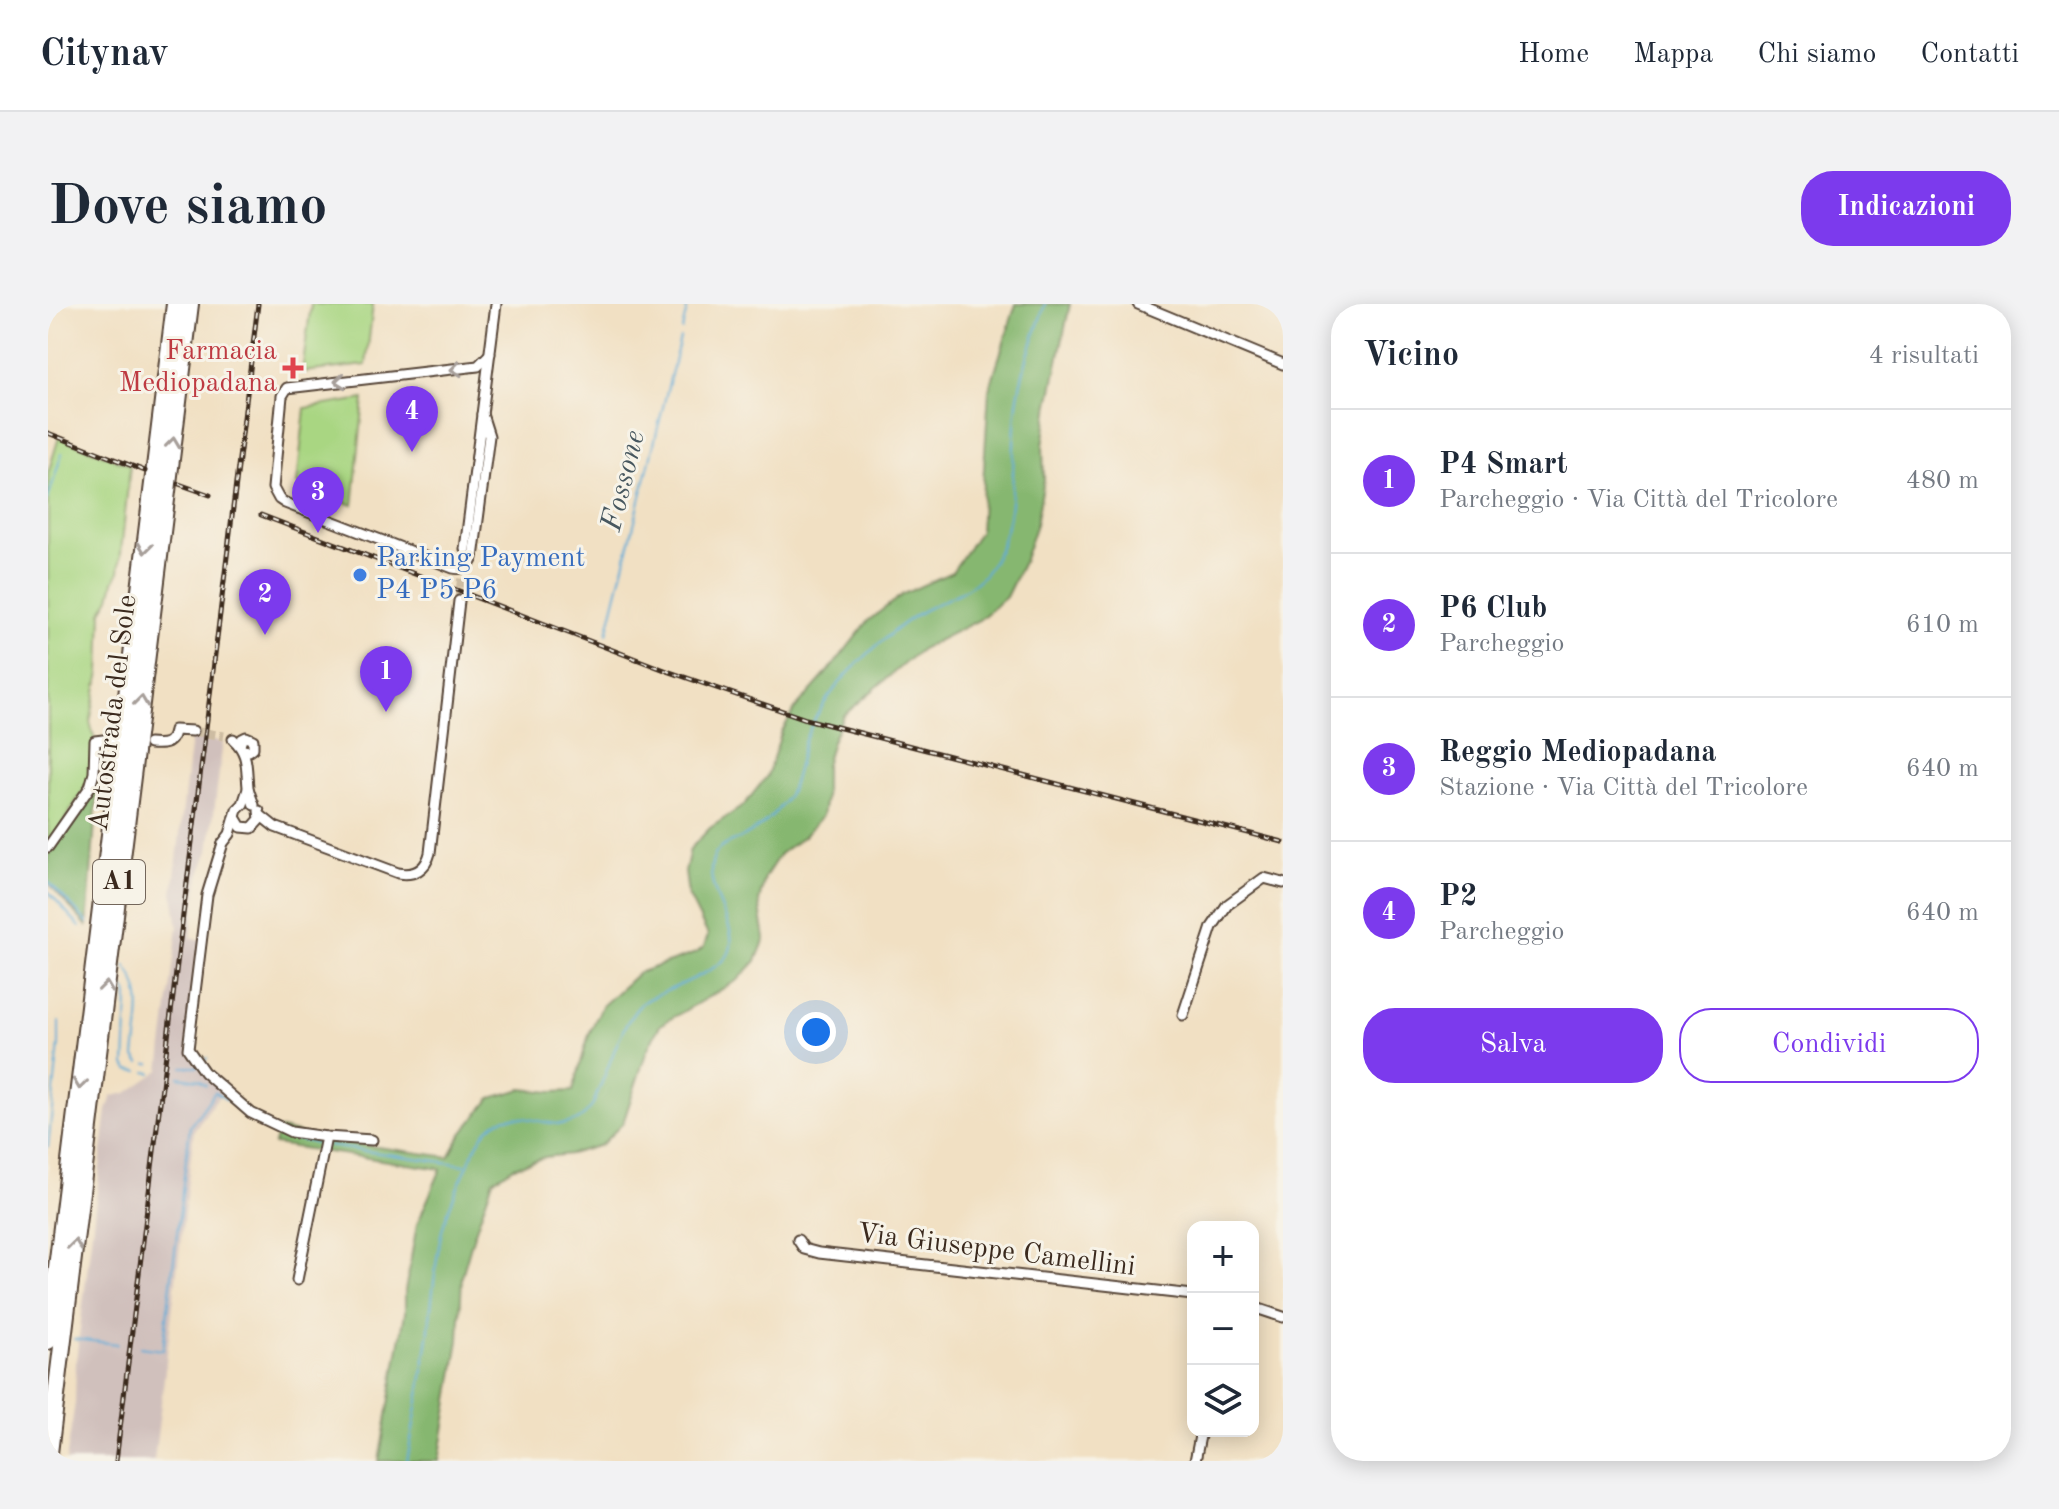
<!DOCTYPE html>
<html lang="it">
<meta charset="utf-8">
<style>
body{margin:0;font-family:"Old Standard TT",serif;background:#f2f2f3;color:#1f2937}
.controls{position:absolute;right:24px;bottom:24px;display:grid;overflow:hidden;border-radius:16px;box-shadow:0 4px 20px #0003}
.controls button{width:72px;height:72px;display:grid;place-items:center;padding:0;border:0;border-bottom:2px solid #e0e1e3;background:#fff;color:#1f2937;font:40px sans-serif}
.you{position:absolute;left:768px;top:728px;width:28px;height:28px;margin:-20px;border:6px solid #fff;border-radius:50%;background:#1a73e8;box-shadow:0 0 0 12px #1a73e833}
.badge{display:grid;place-items:center;width:52px;height:52px;border-radius:50%;background:#7c3aed;color:#fff;font-size:26px;font-weight:700}
.pin{position:absolute;translate:-50% -66px;filter:drop-shadow(0 2px 4px #0008)}
.pin::after{content:'';position:absolute;top:42px;width:28px;height:24px;background:inherit;clip-path:polygon(0 0,100% 0,50% 100%)}
.list{margin:0;padding:0;list-style:none}
h2{display:flex;justify-content:space-between;align-items:center;height:104px;margin:0;padding:0 32px;font-size:34px}
h2 small{font-size:26px;font-weight:400;color:#747a83}
.list li{display:grid;grid-template-columns:52px 1fr auto;gap:24px;align-items:center;box-sizing:border-box;height:144px;padding:0 32px;border-top:2px solid #e0e1e3}
.list b{display:block;font-size:30px;white-space:nowrap}
.list p{margin:0;font-size:26px;white-space:nowrap;color:#747a83}
.list em{font-size:26px;font-style:normal;color:#747a83}
.actions{display:flex;gap:16px;padding:24px 32px}
.actions a{flex:1;padding:18px 0;border:2px solid #7c3aed;border-radius:32px;text-align:center;font-size:28px;color:#7c3aed}
.actions .main{background:#7c3aed;color:#fff}
.icon{flex:none;width:44px;height:44px;fill:none;stroke:currentColor;stroke-width:2;stroke-linecap:round;stroke-linejoin:round}
.map{position:relative;flex:none;width:1235px;height:1157px;overflow:hidden;border-radius:32px}
header{display:flex;align-items:center;gap:48px;box-sizing:border-box;height:112px;padding:0 40px;background:#fff;border-bottom:2px solid #e0e1e3}
header strong{font-size:38px}
nav{display:flex;gap:44px;margin-inline-start:auto;font-size:28px}
.intro{display:flex;align-items:center;justify-content:space-between;box-sizing:border-box;height:192px;padding:0 48px}
h1{margin:0;font-size:56px}
.button{padding:20px 36px;border-radius:32px;background:#7c3aed;color:#fff;font-size:28px;font-weight:700}
main{display:flex;gap:48px;padding:0 48px}
aside{flex:1;background:#fff;border-radius:32px;box-shadow:0 4px 20px #0003}
.map>svg:first-child{display:block}
.industrial{fill:#d0c0bc}
.green{fill:#a9d682;stroke:#728050;stroke-width:2}
.forest{fill:#86b770;stroke:#607047;stroke-width:2}
.lines{fill:none;stroke-linecap:round;stroke-linejoin:round}
.stream{stroke:#5eabd7;stroke-width:2}
.minor-tunnel{stroke:#cdbca2;stroke-width:9;stroke-dasharray:9 4.5;stroke-linecap:butt}
.minor-casing{stroke:#564537;stroke-width:13}
.motorway-casing{stroke:#564537;stroke-width:20}
.minor{stroke:#fff;stroke-width:9}
.motorway{stroke:#fff;stroke-width:16}
.rail-casing{stroke:#3b2a1e;stroke-width:5}
.rail{stroke:#f7f3e8;stroke-width:2;stroke-dasharray:6;stroke-linecap:butt}
.oneway{stroke:#a79f9a}
.health-dot{fill:#e0444e;stroke:#f7f3e8;stroke-width:3}
.shop-dot{fill:#3f7fe0;stroke:#f7f3e8;stroke-width:3}
.labels{text-anchor:middle;dominant-baseline:central;stroke-width:6;stroke-linejoin:round;paint-order:stroke}
.shield{fill:#f7f3e8;stroke:#73665b;stroke-width:2}
.shield-label{font-size:26px;font-weight:bold;fill:#3b2a1e}
.health-label{font-size:28px;fill:#be3a42;stroke:#f7f3e8;text-anchor:end}
.shop-label{font-size:28px;fill:#366cbe;stroke:#f7f3e8;text-anchor:start}
.street-label{font-size:28px;fill:#3b2a1e;stroke:#f7f3e8}
.water-label{font-size:30px;font-style:italic;fill:#47575f;stroke:#f7f3e8}
</style>
<header>
<strong>Citynav</strong>
<nav><a>Home</a><a>Mappa</a><a>Chi siamo</a><a>Contatti</a></nav>
</header>
<div class="intro"><h1>Dove siamo</h1><a class="button">Indicazioni</a></div>
<main>
<div class="map">
<svg width="1235" height="1157" viewBox="0 0 1235 1157">
<rect width="100%" height="100%" fill="#f7f3e8"/>
<filter id="ink" filterUnits="userSpaceOnUse"><feTurbulence type="fractalNoise" baseFrequency=".0125" numOctaves="2"/><feDisplacementMap in="SourceGraphic" scale="16" xChannelSelector="R" yChannelSelector="G"/><feConvolveMatrix kernelMatrix="1 2 1 2 8 2 1 2 1" color-interpolation-filters="sRGB"/></filter>
<filter id="wash" filterUnits="userSpaceOnUse"><feTurbulence type="fractalNoise" baseFrequency=".006" numOctaves="4" result="noise"/><feDisplacementMap in="SourceGraphic" scale="32" xChannelSelector="R" yChannelSelector="G"/><feGaussianBlur stdDeviation="1.8" result="paint"/><feColorMatrix in="noise" values="0 0 0 0 0 0 0 0 0 0 0 0 0 0 0 0 0 1.4 0 .05"/><feComposite in="paint" operator="in"/></filter>
<g filter="url(#wash)">
<rect width="100%" height="100%" fill="#f1e0c3"/>
<!-- industrial -->
<path class="industrial" d="M143 434 175 438 161 547 151 571 143 634 156 636 144 744 147 750 178 782 146 826 106 1157H18L27 1099 28 1057 59 806 64 792 79 789 112 766 130 623 125 590Z"/>
<!-- green -->
<g class="green">
<path d="M263 0H325L318 61 254 68Z"/>
<path d="M316 95 305 201 249 180 257 104Z"/>
<path d="M11 133 82 161 71 268 66 277 62 294 54 307 52 368 42 418 47 437 46 469 0 543V169Z"/>
</g>
<!-- forest -->
<g class="forest">
<path d="M968 0H1022L1001 100 995 142 996 176 988 220 975 258 958 293 931 316 873 345 795 412 784 437 777 461V494L774 512 756 532 732 550 717 573 711 597 717 635 708 657 690 676 612 721 599 746 575 819 553 841 522 850 497 853 466 863 445 876 425 934 414 972 411 1036 391 1157H331L357 1009V987L369 920 393 865 226 840 229 829 232 825 278 836 401 853 413 831 443 794 474 785 504 788 525 787 541 730 554 702 590 669 648 649 656 643 660 631 640 591 637 568 642 545 662 524 695 502 719 472 734 427 747 405 784 363 821 316 855 290 904 268 932 227 941 86Z"/>
<path d="M50 479 39 622 0 578V551Z"/>
</g>
<g class="lines">
<!-- stream -->
<g class="stream">
<path d="M634 26 640 0"/>
<path d="M0 195 14 149"/>
<path d="M559 330 632 34"/>
<path d="M0 577 40 619"/>
<path d="M0 587 32 623"/>
<path d="M77 661C100 690 90 718 87 753L92 759"/>
<path d="M75 682 79 687 80 694 77 761 80 766 91 767"/>
<path d="M154 759 160 754"/>
<path d="M99 760H103"/>
<path d="M135 763H149"/>
<path d="M98 768 104 769"/>
<path d="M131 773 151 776 158 781"/>
<path d="M227 825 235 833 273 840"/>
<path d="M281 842 417 861"/>
<path d="M0 843 11 740V718"/>
<path d="M26 1035 70 1040"/>
<path d="M92 1043 115 1046 142 822 167 788 191 804"/>
<path d="M359 1157C367 1116 374 1075 380 1033 384 999 386 965 393 931 398 908 409 884 419 863 425 849 430 835 441 824 470 793 513 843 542 805 546 800 548 792 551 785 564 757 571 723 593 700 599 694 605 693 612 690 628 683 666 667 677 655 701 627 649 586 667 551 672 540 687 538 697 532 710 525 722 515 731 504 748 485 749 460 757 436 770 402 795 372 822 348 839 332 859 314 880 304 903 292 926 286 941 264 974 215 961 154 969 99 974 65 986 33 997 0"/>
</g>
</g>
</g>
<g filter="url(#ink)">
<g class="lines">
<!-- minor-tunnel -->
<g class="minor-tunnel">
<path d="M411 297 417 245"/>
<path d="M145 427 176 432"/>
</g>
<defs>
<g id="minor">
<path d="M1090 0 1235 60"/>
<path d="M434 110 441 132 425 254C421 263 414 266 405 264L237 199 231 195 225 184 234 92 239 84 430 62 442 50"/>
<path d="M417 245 448 0"/>
<path d="M185 435C201 449 198 464 200 483 201 489 204 495 206 501"/>
<path d="M101 440C113 441 125 442 126 426L145 427"/>
<path d="M192 441 194 435 198 433 205 436V444L201 447 195 446"/>
<path d="M200 485 195 500 189 506 182 530 175 539 159 591 140 745 156 768 203 809 243 828 278 833 324 836"/>
<path d="M212 511 227 523 350 569C366 572 378 565 382 549L411 297"/>
<path d="M187 513 193 523 204 524 212 515 211 507"/>
<path d="M0 543 42 483 46 469 47 437 63 435"/>
<path d="M1135 711 1164 623 1179 601 1216 574 1235 579"/>
<path d="M750 936 756 945 771 949 1145 991"/>
<path d="M249 976 278 833"/>
<path d="M1205 1003 1235 1013"/>
<path d="M1147 1157 1153 1127"/>
</g>
<g id="motorway">
<path d="M0 1037 127 0"/>
<path d="M0 1157 142 0"/>
</g>
</defs>
<!-- minor casing -->
<use href="#minor" class="minor-casing"/>
<!-- motorway casing -->
<use href="#motorway" class="motorway-casing"/>
<!-- minor -->
<use href="#minor" class="minor"/>
<!-- motorway -->
<use href="#motorway" class="motorway"/>
<defs>
<g id="rail">
<path d="M0 129 97 167"/>
<path d="M131 180 162 191"/>
<path d="M213 211 622 368 758 415 1235 538"/>
<path d="M68 1157 210 0"/>
</g>
</defs>
<!-- rail casing -->
<use href="#rail" class="rail-casing"/>
<!-- rail -->
<use href="#rail" class="rail"/>
</g>
<!-- one-way arrows -->
<defs><path id="oneway-chevron" d="M-2-3.5L2.5 0L-2 3.5" fill="none" stroke-width="1.6" stroke-linecap="round" stroke-linejoin="round" transform="scale(2)"/></defs>
<g class="oneway">
<use href="#oneway-chevron" transform="translate(408 65) rotate(173)"/>
<use href="#oneway-chevron" transform="translate(292 77) rotate(174)"/>
<use href="#oneway-chevron" transform="translate(125 139) rotate(-83)"/>
<use href="#oneway-chevron" transform="translate(97 244) rotate(97)"/>
<use href="#oneway-chevron" transform="translate(93 397) rotate(-83)"/>
<use href="#oneway-chevron" transform="translate(58 683) rotate(-83)"/>
<use href="#oneway-chevron" transform="translate(32 780) rotate(97)"/>
<use href="#oneway-chevron" transform="translate(27 941) rotate(-83)"/>
</g>
</g>
<!-- markers -->
<path class="health-dot" d="M241 52h8v8h8v8h-8v8h-8v-8h-8v-8h8z"/>
<circle class="shop-dot" cx="312" cy="271" r="8"/>
<g class="labels">
<!-- shield labels -->
<rect class="shield" x="45" y="556" width="52" height="44" rx="6"/>
<g class="shield-label">
<text x="71" y="578">A1</text>
</g>
<!-- health labels -->
<g class="health-label">
<text x="229" y="48">Farmacia<tspan x="229" dy="32">Mediopadana</tspan></text>
</g>
<!-- shop labels -->
<g class="shop-label">
<text x="328" y="255">Parking Payment<tspan x="328" dy="32">P4 P5 P6</tspan></text>
</g>
<!-- street labels -->
<g class="street-label">
<text transform="translate(66 409) rotate(-83)">Autostrada del Sole</text>
<text transform="translate(948 947) rotate(7)">Via Giuseppe Camellini</text>
</g>
<!-- water labels -->
<g class="water-label">
<text transform="translate(576 177) rotate(-76)">Fossone</text>
</g>
</g>
</svg>
<div class="controls">
<button>+</button>
<button>−</button>
<button><svg class="icon" aria-label="layers" viewBox="0 0 24 24"><path d="M12 4l9 5-9 5-9-5zM3 14l9 5 9-5"/></svg></button>
</div>
<div class="you"></div>
<div class="pin badge" style="left:338px;top:408px">1</div>
<div class="pin badge" style="left:217px;top:331px">2</div>
<div class="pin badge" style="left:270px;top:229px">3</div>
<div class="pin badge" style="left:364px;top:148px">4</div>
</div>
<aside>
<h2>Vicino<small>4 risultati</small></h2>
<ul class="list">
<li><span class="badge">1</span><div><b>P4 Smart</b><p>Parcheggio · Via Città del Tricolore</p></div><em>480 m</em></li>
<li><span class="badge">2</span><div><b>P6 Club</b><p>Parcheggio</p></div><em>610 m</em></li>
<li><span class="badge">3</span><div><b>Reggio Mediopadana</b><p>Stazione · Via Città del Tricolore</p></div><em>640 m</em></li>
<li><span class="badge">4</span><div><b>P2</b><p>Parcheggio</p></div><em>640 m</em></li>
</ul>
<div class="actions"><a class="main">Salva</a><a>Condividi</a></div>
</aside>
</main>
